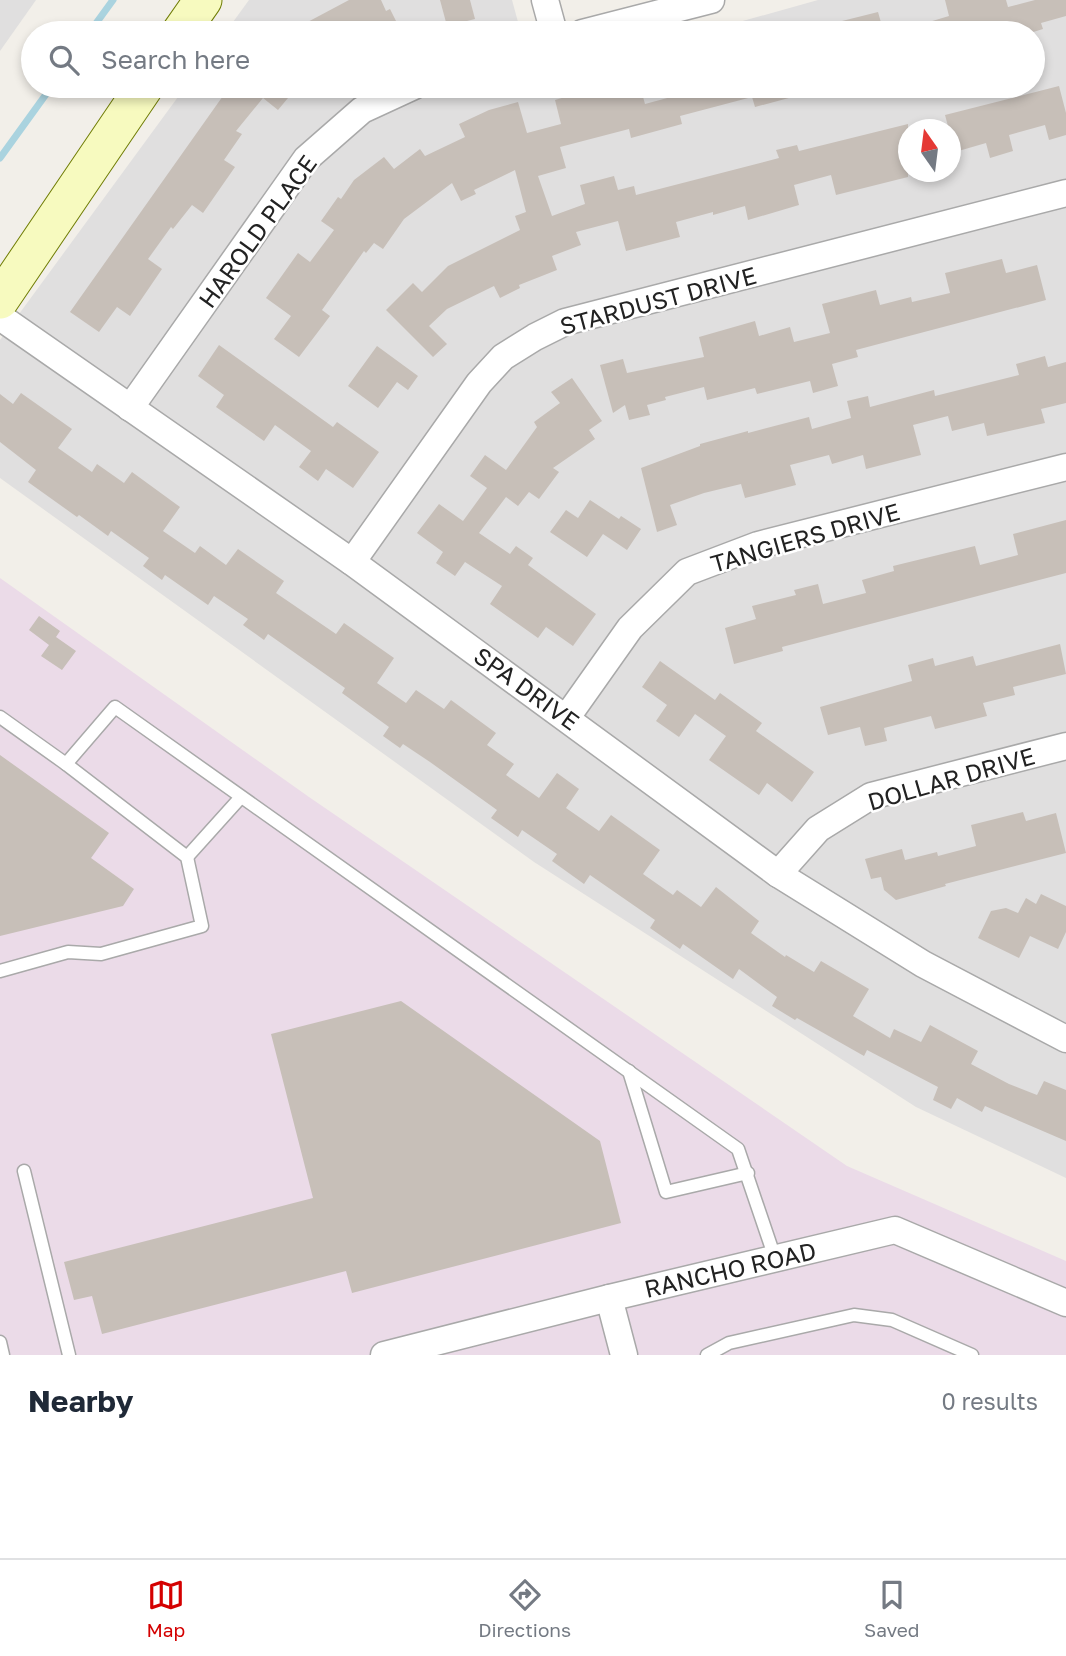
<!DOCTYPE html>
<style>
body{margin:0;font-family:"Golos Text",sans-serif;background:#f6f6f7;color:#1f2937}
.compass{position:absolute;left:898px;top:119px;width:63px;height:63px;border-radius:50%;background:#fff;box-shadow:0 4px 10px #0003;rotate:346deg}
.list{margin:0;padding:0;list-style:none}
h2{display:flex;justify-content:space-between;align-items:center;height:91px;margin:0;padding:0 28px;font-size:30px}
h2 small{font-size:23px;font-weight:400;color:#747a83}
.icon{flex:none;width:38px;height:38px;fill:none;stroke:currentColor;stroke-width:2;stroke-linecap:round;stroke-linejoin:round}
.map{position:relative;flex:none;width:1066px;height:1355px;overflow:hidden}
.search{position:absolute;background:#fff;box-shadow:0 4px 10px #0003;left:21px;right:21px;top:21px;height:77px;display:flex;align-items:center;gap:18px;box-sizing:border-box;padding:0 24px;border-radius:38px;color:#747a83;font-size:26px}
.sheet{height:203px;background:#fff}
nav{display:flex;justify-content:space-around;align-items:center;box-sizing:border-box;height:98px;border-top:2px solid #e0e1e3;background:#fff;font-size:19px;color:#747a83}
nav a{display:grid;justify-items:center;gap:4px}
nav .on{color:#d40000}
.map>svg:first-child{display:block}
.residential{fill:#e0dfdf;fill-rule:evenodd}
.industrial{fill:#ebdbe8}
.lines{fill:none;stroke-linecap:round;stroke-linejoin:round}
.stream{stroke:#aad3df;stroke-width:7}
.building{fill:#c7bfb8}
.lane-casing{stroke:#a9a9a9;stroke-width:15}
.street-casing{stroke:#a9a9a9;stroke-width:29}
.secondary-casing{stroke:#707d05;stroke-width:39}
.lane{stroke:#fff;stroke-width:12}
.street{stroke:#fff;stroke-width:26}
.secondary{stroke:#f7fabf;stroke-width:37}
.labels{text-anchor:middle;dominant-baseline:central;stroke-width:5;stroke-linejoin:round;paint-order:stroke}
.street-label{font-size:24px;fill:#222;stroke:#fff}
</style>
<div class="map">
<svg width="1066" height="1355" viewBox="0 0 1066 1355">
<rect width="100%" height="100%" fill="#f2efe9"/>
<!-- residential -->
<g class="residential">
<path d="M0 0H36L0 51Z"/>
<path d="M249 0H512L521 33H225Z"/>
<path d="M818 0H1066V1178L916 1107 534 862 0 478V340L186 86H1033V33H700ZM908 130H950V172H908Z"/>
</g>
<!-- industrial -->
<path class="industrial" d="M0 578 309 797 847 1166 1066 1261V1355H0Z"/>
<g class="lines">
<!-- stream -->
<g class="stream">
<path d="M89 33 113 0"/>
<path d="M0 158 52 86"/>
</g>
</g>
<!-- building -->
<g class="building">
<path d="M349 0H381L386 11 390 9 402 33H287Z"/>
<path d="M440 0H470L475 19 447 26Z"/>
<path d="M945 0H1006L1008 7 1035 0H1066V16L1041 23 1043 29 1030 33H909V28L949 16Z"/>
<path d="M878 12 884 33H822V26Z"/>
<path d="M230 86H298L278 110 263 98 236 131 242 134 224 160 235 167 203 213 192 205 173 229 171 227 148 259 162 269 130 316 117 307 99 332 70 312Z"/>
<path d="M584 86H640L645 104 682 94 680 86H810L811 92 755 107 752 97 680 116 682 124 631 138 629 129 560 147 566 168 538 176 552 216 585 204 580 185 614 176 618 190 634 186 636 195 779 158 776 150 797 145 799 151 908 124V177L836 195 831 175 794 185 799 205 748 220 745 206 713 215V212L676 222 680 237 626 251 618 221 576 232 581 245 552 256 557 270 519 285 520 288 500 298 494 286 447 309 429 326 447 344 433 357 386 310 413 283 422 292 448 266 520 230 515 216 526 212 515 170 474 190 476 194 461 201 452 183 404 219 383 249 374 243 366 253 364 251 322 310 330 316 299 357 274 339 291 316 266 298 298 253 310 262 334 230 321 221 338 197 341 199 354 180 384 157 394 169 420 149 425 156 465 137 459 124 489 110 518 102 527 133 561 124 555 100 585 91Z"/>
<path d="M1059 86 1066 113V135L1049 140 1045 125 1009 135 1013 151 990 158 986 143 955 152 945 115Z"/>
<path d="M1002 259 1006 273 1037 265 1046 300 856 350 858 357 832 364 838 386 813 393 810 381 757 394 755 388 707 400 704 387 665 397 666 400 647 405 650 415 629 420 625 405 613 413 600 365 623 359 627 373 704 357 699 337 755 321 759 336 790 327 794 342 830 333 822 304 876 290 880 305 911 297 912 302 950 293 945 273Z"/>
<path d="M219 345 333 427 337 422 379 452 353 488 326 469 318 481 299 467 311 451 275 425 264 441 216 407 224 395 198 376Z"/>
<path d="M377 346 418 376 408 390 397 382 378 408 348 386Z"/>
<path d="M1045 356 1048 367 1066 362V403L1041 409 1045 423 987 436 984 423 952 431 948 416 913 425 921 455 866 469 863 455 832 464 829 455 790 465 796 485 745 498 741 484 704 493 670 505 677 525 657 532 641 468 700 446V444L748 431V433L809 417 812 429 851 418 847 401 868 396 870 407 934 390 935 396 1019 375 1016 364Z"/>
<path d="M572 378 602 421 589 430 595 439 553 468 559 472 539 499 529 492 518 506 506 497 479 533 510 554 516 546 533 558 528 565 596 614 573 646 546 627 538 638 490 604 502 586 465 562 455 576 436 563 443 552 417 533 439 504 463 521 487 488 470 476 485 455 506 470 537 427 534 422 560 403 551 392Z"/>
<path d="M21 393 72 429 58 448 92 472 97 464 124 483 132 472 180 507 163 531 195 553 200 546 226 565 238 549 284 581 276 593 336 634 344 623 394 658 377 683 406 703 416 690 444 709 451 700 496 733 487 745 514 764 506 775 539 798 557 773 579 789 566 808 599 831 611 815 660 850 643 874 673 895 677 890 701 907 716 887 759 921 751 933 785 957 786 955 814 972 821 961 869 989 853 1016 890 1038 894 1029 921 1042 930 1025 978 1051 971 1064 1009 1084 1037 1095 1044 1081 1066 1090V1141L985 1106 982 1112 957 1098 951 1109 933 1100 938 1087 867 1050 864 1056 797 1018 795 1020 772 1006 777 997 739 969 733 979 683 944 680 949 650 928 655 920 590 875 584 884 552 861 557 854 522 830 518 837 491 818 497 810 430 762 403 744 400 748 383 736 389 727 342 693 345 688 268 634 264 640 243 625 248 619 214 596 208 605 165 575 162 580 143 566 149 558 111 531 108 536 79 515 77 517 28 482 36 470 0 442V394L13 404Z"/>
<path d="M590 500 619 519 621 516 641 529 627 550 603 534 587 557 550 532 566 510 578 518Z"/>
<path d="M1066 520V573L782 647 783 651 734 664 725 628 756 619 752 606 796 595 794 590 818 584 823 604 866 593 862 580 894 571 893 566 975 546 980 565 1018 555 1013 534Z"/>
<path d="M39 616 60 631 56 637 76 651 62 670 41 656 49 645 29 630Z"/>
<path d="M1060 644 1066 674 1013 687 1015 695 983 703 987 716 935 729 931 716 884 728 887 741 865 746 860 727 828 735 820 707 912 681 908 665 933 658 935 666 973 656 976 666Z"/>
<path d="M660 661 715 700 720 693 762 723 756 731 814 772 792 802 767 783 759 795 709 760 726 736 695 714 679 737 656 721 667 705 642 687Z"/>
<path d="M0 755 109 833 91 858 134 889 123 906 0 936Z"/>
<path d="M1023 812 1026 821 1056 813 1066 853 945 884 946 886 896 900 884 890 881 877 871 879 865 859 902 849 905 860 937 852 938 856 976 846 971 825Z"/>
<path d="M1041 894 1066 906V932L1058 949 1030 936 1019 958 978 938 991 911 1006 908 1018 913 1026 898 1036 904Z"/>
<path d="M401 1001 600 1141 621 1223 352 1293 346 1271 102 1334 92 1296 74 1300 64 1262 313 1198 271 1034Z"/>
</g>
<g class="lines">
<defs>
<g id="lane">
<path d="M0 717 66 764 115 707 738 1149 775 1258"/>
<path d="M187 857 241 797"/>
<path d="M0 971 68 952 101 954 202 926 187 857 66 764"/>
<path d="M629 1071 666 1192 748 1173"/>
<path d="M24 1171 69 1355"/>
<path d="M0 1342 3 1355"/>
<path d="M707 1355 729 1343 854 1315 892 1320 972 1355"/>
</g>
<g id="street">
<path d="M545 0 554 33"/>
<path d="M582 33 711 0"/>
<path d="M0 317 352 562 778 874 923 964 1066 1039"/>
<path d="M130 408 306 159 362 110 414 86"/>
<path d="M352 562 479 383 503 357 535 337 565 322 1066 193"/>
<path d="M567 717 630 628 687 572 758 545 1066 467"/>
<path d="M778 874 818 829 871 796 1066 746"/>
<path d="M609 1298 624 1355"/>
<path d="M384 1355 609 1298 895 1230 1066 1303"/>
</g>
<g id="secondary">
<path d="M180 33 203 0"/>
<path d="M0 300 145 86"/>
</g>
</defs>
<!-- lane casing -->
<use href="#lane" class="lane-casing"/>
<!-- street casing -->
<use href="#street" class="street-casing"/>
<!-- secondary casing -->
<use href="#secondary" class="secondary-casing"/>
<!-- lane -->
<use href="#lane" class="lane"/>
<!-- street -->
<use href="#street" class="street"/>
<!-- secondary -->
<use href="#secondary" class="secondary"/>
</g>
<g class="labels">
<!-- street labels -->
<g class="street-label">
<text transform="translate(257 231) rotate(-54)">HAROLD PLACE</text>
<text transform="translate(658 300) rotate(-15)">STARDUST DRIVE</text>
<text transform="translate(805 537) rotate(-16)">TANGIERS DRIVE</text>
<text transform="translate(527 688) rotate(36)">SPA DRIVE</text>
<text transform="translate(951 778) rotate(-16)">DOLLAR DRIVE</text>
<text transform="translate(730 1269) rotate(-13)">RANCHO ROAD</text>
</g>
</g>
</svg>
<svg class="compass" viewBox="-18 -18 36 36"><path d="M0-13l5 13h-10z" fill="#e53935"/><path d="M0 13l5-13h-10z" fill="#747a83"/></svg>
<div class="search"><svg class="icon" aria-label="search" viewBox="0 0 24 24"><circle cx="10" cy="10" r="6"/><path d="M15 15l6 6"/></svg>Search here</div>
</div>
<section class="sheet">
<h2>Nearby<small>0 results</small></h2>
<ul class="list">
</ul>
</section>
<nav>
<a class="on"><svg class="icon" aria-label="map" viewBox="0 0 24 24"><path d="M3 6l6-2 6 2 6-2v14l-6 2-6-2-6 2zM9 4v14M15 6v14"/></svg>Map</a>
<a><svg class="icon" aria-label="directions" viewBox="0 0 24 24"><path d="M12 3l9 9-9 9-9-9zM9 14v-3h6M13 9l2 2-2 2"/></svg>Directions</a>
<a><svg class="icon" aria-label="saved" viewBox="0 0 24 24"><path d="M7 4h10v16l-5-4-5 4z"/></svg>Saved</a>
</nav>
